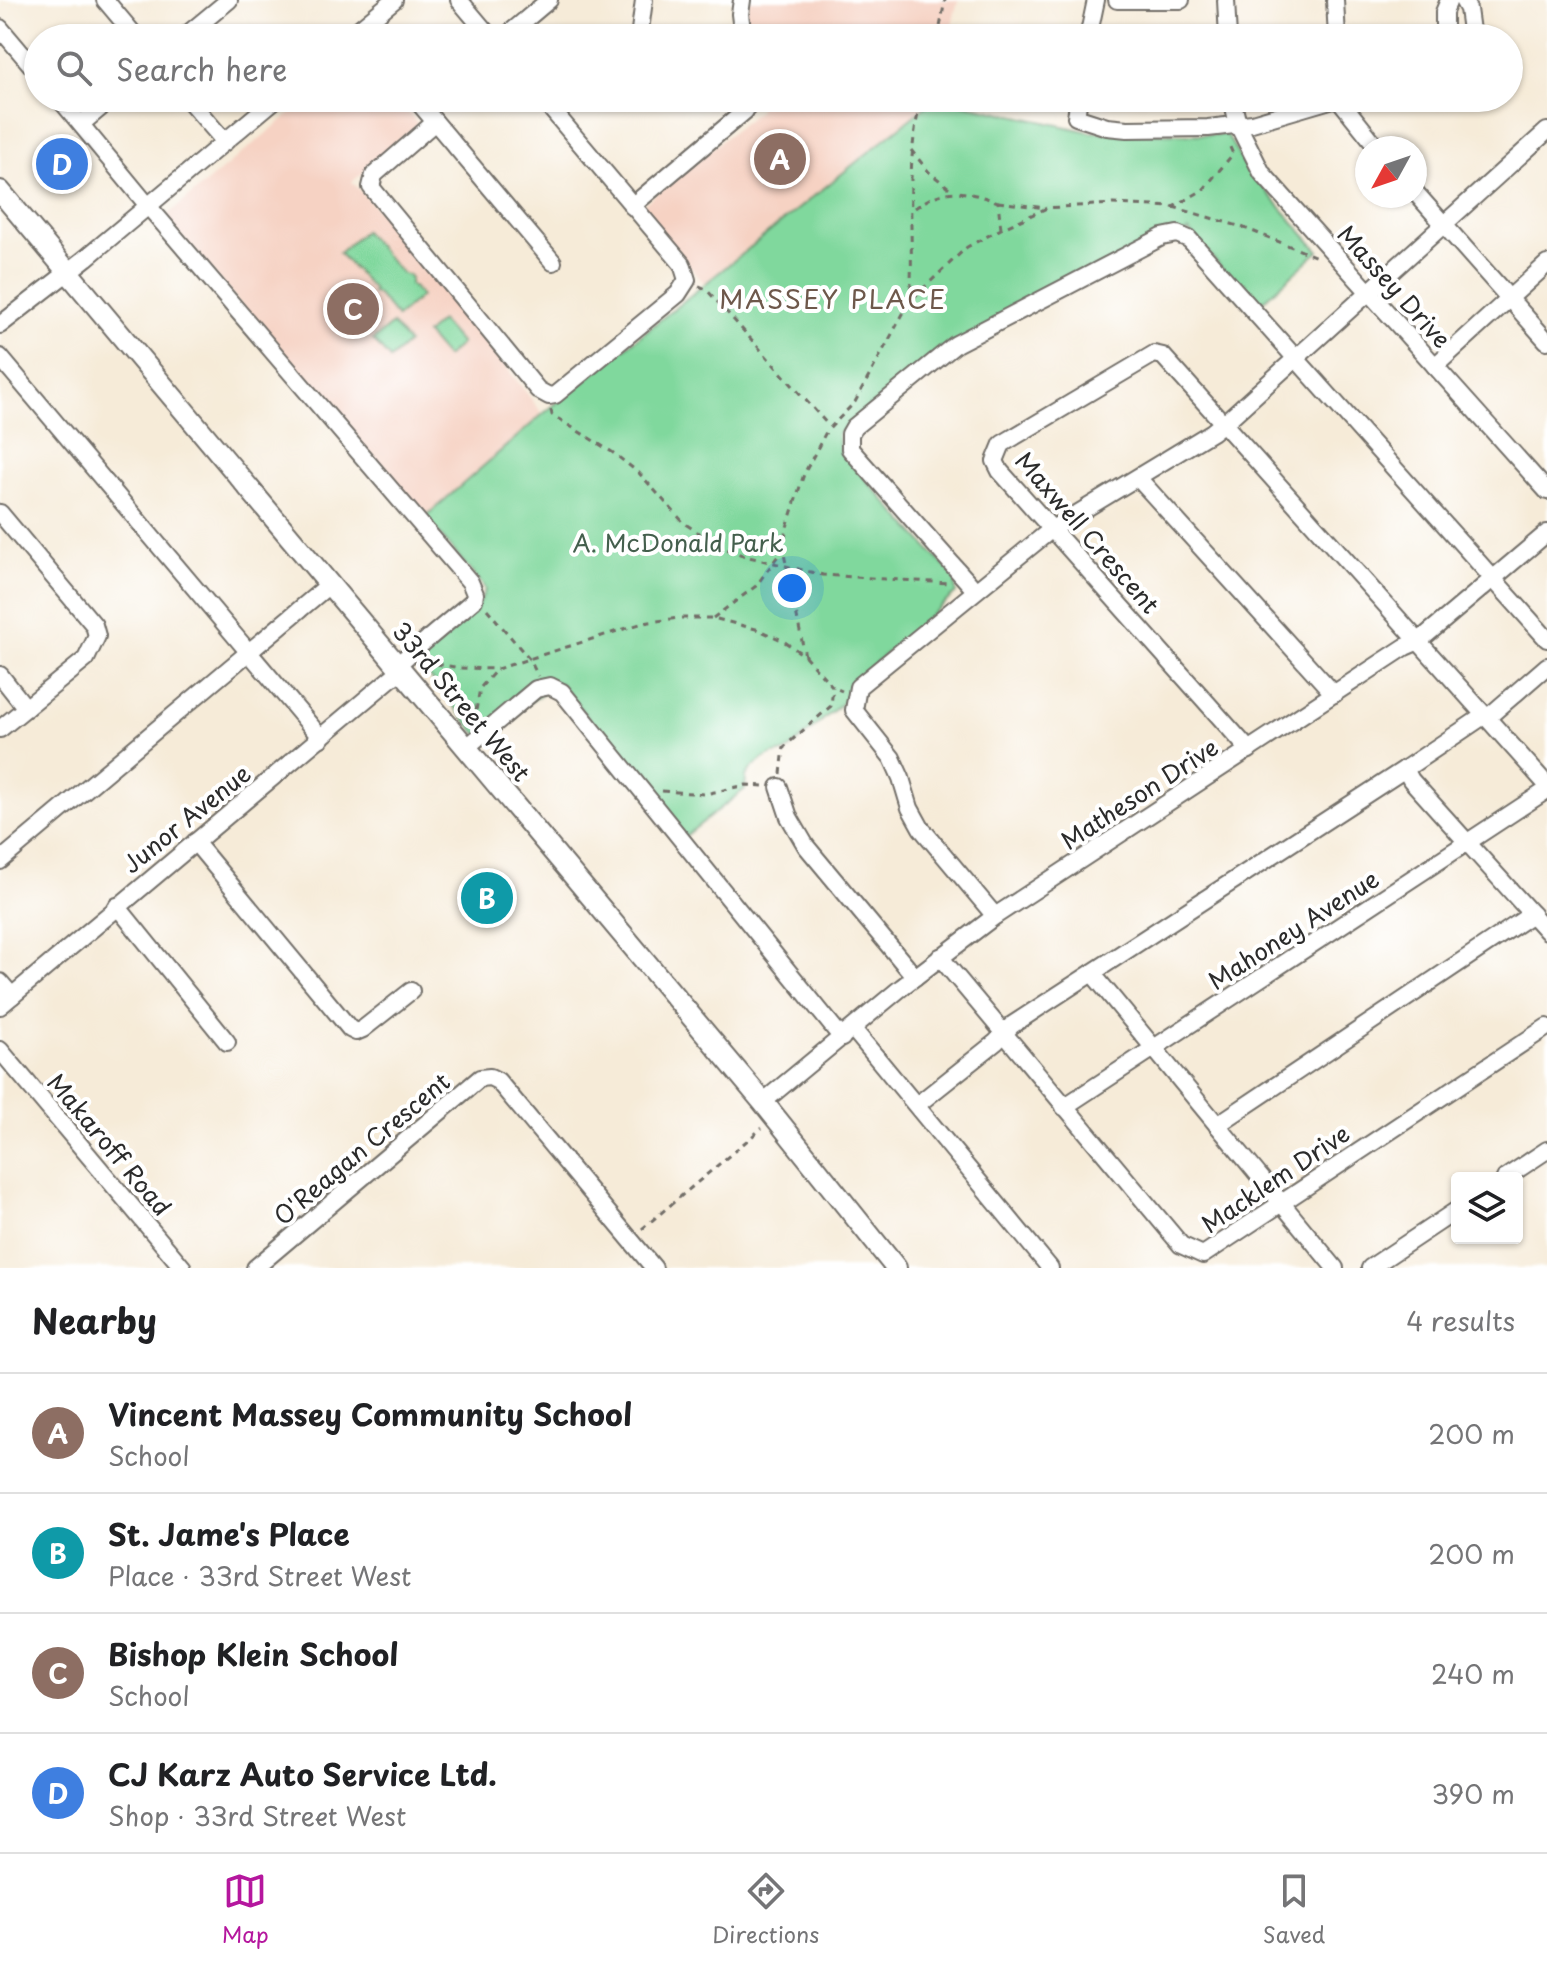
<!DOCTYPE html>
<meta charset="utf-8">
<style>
body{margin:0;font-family:"Playpen Sans",sans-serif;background:#f6f6f6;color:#202124}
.controls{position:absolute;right:24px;bottom:24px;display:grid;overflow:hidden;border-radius:8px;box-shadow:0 2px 6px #0004}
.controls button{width:72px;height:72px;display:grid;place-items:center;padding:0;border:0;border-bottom:2px solid #e0e0e0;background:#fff;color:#202124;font:40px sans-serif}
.compass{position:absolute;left:1355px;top:136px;width:72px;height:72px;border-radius:50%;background:#fff;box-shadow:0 2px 6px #0004;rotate:230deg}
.you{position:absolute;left:792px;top:588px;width:28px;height:28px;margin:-20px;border:6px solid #fff;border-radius:50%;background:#1a73e8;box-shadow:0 0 0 12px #1a73e833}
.badge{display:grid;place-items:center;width:52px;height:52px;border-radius:50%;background:#b5179e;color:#fff;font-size:26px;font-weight:700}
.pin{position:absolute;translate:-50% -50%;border:4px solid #fff;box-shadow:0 2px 8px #0006}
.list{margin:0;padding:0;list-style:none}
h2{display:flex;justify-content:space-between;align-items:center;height:104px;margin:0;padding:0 32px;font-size:34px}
h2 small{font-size:26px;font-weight:400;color:#757577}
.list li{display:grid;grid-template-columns:52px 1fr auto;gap:24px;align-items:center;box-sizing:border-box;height:120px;padding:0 32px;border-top:2px solid #e0e0e0}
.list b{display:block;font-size:30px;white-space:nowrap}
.list p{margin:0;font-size:26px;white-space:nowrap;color:#757577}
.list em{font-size:26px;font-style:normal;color:#757577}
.icon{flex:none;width:44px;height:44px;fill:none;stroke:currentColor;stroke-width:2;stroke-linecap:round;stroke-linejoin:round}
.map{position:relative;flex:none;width:1547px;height:1268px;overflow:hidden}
.search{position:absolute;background:#fff;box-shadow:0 2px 6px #0004;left:24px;right:24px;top:24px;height:88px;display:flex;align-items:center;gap:20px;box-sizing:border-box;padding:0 28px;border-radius:44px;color:#757577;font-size:30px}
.sheet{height:584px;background:#fff}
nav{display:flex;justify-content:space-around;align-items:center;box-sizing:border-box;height:112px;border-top:2px solid #e0e0e0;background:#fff;font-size:22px;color:#757577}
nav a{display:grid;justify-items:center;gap:4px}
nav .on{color:#b5179e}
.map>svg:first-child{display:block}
.built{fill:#f6d2c3}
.green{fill:#80d89d;stroke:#568264;stroke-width:2}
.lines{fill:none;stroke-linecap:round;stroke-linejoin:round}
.minor-casing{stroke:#726e68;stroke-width:20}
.major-casing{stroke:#726e68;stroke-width:24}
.path{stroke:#726e68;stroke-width:3;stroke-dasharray:6 6;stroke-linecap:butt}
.minor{stroke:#fff;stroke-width:16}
.major{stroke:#fff;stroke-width:20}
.labels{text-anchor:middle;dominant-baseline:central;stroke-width:8;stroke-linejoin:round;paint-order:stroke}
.street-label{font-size:24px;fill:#2b2b2b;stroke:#fff}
.park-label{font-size:24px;fill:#445f4d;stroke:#fff}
.neighbourhood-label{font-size:26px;letter-spacing:2px;fill:#6e584b;stroke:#fff}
</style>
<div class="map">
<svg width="1547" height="1268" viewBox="0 0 1547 1268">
<rect width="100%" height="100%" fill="#fff"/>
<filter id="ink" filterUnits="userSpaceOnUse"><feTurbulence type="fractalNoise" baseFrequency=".0125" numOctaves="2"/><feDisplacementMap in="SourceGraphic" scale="16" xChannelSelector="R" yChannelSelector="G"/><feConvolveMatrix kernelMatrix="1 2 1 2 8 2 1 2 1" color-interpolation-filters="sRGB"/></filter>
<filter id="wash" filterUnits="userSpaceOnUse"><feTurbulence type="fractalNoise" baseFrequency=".006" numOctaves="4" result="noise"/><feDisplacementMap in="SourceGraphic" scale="32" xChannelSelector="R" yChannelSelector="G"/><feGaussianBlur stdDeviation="1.8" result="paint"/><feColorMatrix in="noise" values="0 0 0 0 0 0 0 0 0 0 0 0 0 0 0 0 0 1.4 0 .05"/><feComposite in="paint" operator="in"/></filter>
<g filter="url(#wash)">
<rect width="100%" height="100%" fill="#f6ebd8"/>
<!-- built -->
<g class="built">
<path d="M749 0H958L949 38H749L746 14Z"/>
<path d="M309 98H396L418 124 352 182 417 254 543 414 425 517 165 217Z"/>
<path d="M758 98H936L704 283 640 207 759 110Z"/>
</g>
<!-- green -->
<g class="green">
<path d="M936 98 1090 132 1227 135 1245 167 1319 251 1256 307 1189 231 936 352 838 434 840 451 955 578 956 593 853 682 849 697 785 753C772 751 753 764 746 776 746 777 745 788 745 789L684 837 560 683 478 735 413 658 480 602 485 590 482 584 425 517 543 414Z"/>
<path d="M364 231 401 273 410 276V284L421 296 397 317 377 294 372 293 373 289 339 253Z"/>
<path d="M441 321 461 344 446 357 426 334Z"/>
<path d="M392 324 408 343 390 359 373 340Z"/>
</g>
</g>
<g filter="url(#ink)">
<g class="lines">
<defs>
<g id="minor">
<path d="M105 0 137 38"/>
<path d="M459 0 491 38"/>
<path d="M742 0 740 14 743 38"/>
<path d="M1117 0H1181"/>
<path d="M1226 0 1228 38"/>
<path d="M1335 0 1337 38"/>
<path d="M1463 0 1468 9 1472 38"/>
<path d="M0 28 38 73"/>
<path d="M183 38 229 0"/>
<path d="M348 38 394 0"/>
<path d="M504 38 549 0"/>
<path d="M639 38 644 0"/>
<path d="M1088 38 1096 0"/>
<path d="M1444 38V12L1449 0"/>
<path d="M59 98 149 207 470 582 475 594 474 600 398 664"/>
<path d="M187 98 225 142"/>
<path d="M415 98 553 262"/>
<path d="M1079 98 1076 117 1107 127 1127 129 1208 128 1252 123 1337 98"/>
<path d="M1232 98 1238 125 1262 173 1547 491"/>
<path d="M1338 98 1378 148"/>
<path d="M435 122 374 175 371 187 538 390 549 396 555 395 678 294 687 280 682 264 542 98"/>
<path d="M81 124 112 98"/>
<path d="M1415 192 1547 341"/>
<path d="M632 206 745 111 751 98"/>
<path d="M0 325 86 258 277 98"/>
<path d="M0 357 321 738"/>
<path d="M1435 366 1547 264"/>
<path d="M1138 478 1334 694"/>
<path d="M0 513 94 625 97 636 86 659 0 729"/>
<path d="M975 590 850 449V434L854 427 956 344 1162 237 1177 234 1189 239 1547 639"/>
<path d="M0 675 26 708"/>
<path d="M1485 715 1405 769 1411 780 1547 931"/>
<path d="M1487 718 1547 666"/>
<path d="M467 747 536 689 550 686 562 692 842 1038"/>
<path d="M1249 750 1000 471 995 461 1002 444 1154 354 1163 356 1547 785"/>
<path d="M779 787 789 817 806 846 915 977"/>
<path d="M195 842 350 1029 356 1032 363 1029 411 991"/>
<path d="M0 861 330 584"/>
<path d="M117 906 227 1042"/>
<path d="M995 916 921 828 910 808 901 778 892 758 854 710 858 687 1052 529 1212 432 1232 416 1547 131"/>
<path d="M940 957 1181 1245 1203 1255 1547 1027"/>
<path d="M1092 973 1335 1268"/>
<path d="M0 982 12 996"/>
<path d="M0 1006 402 669"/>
<path d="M853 1029 1050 1268"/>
<path d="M0 1050 183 1268"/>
<path d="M763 1102 902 987 995 916 1405 647 1419 641 1547 533"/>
<path d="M917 1105 996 1042 1012 1025 1405 769"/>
<path d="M1064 1107 1547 790"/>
<path d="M1217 1125 1532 914"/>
<path d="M1505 1178 1547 1150"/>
<path d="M255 1268 480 1078 490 1077 498 1081 654 1268"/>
<path d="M1370 1268 1457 1210"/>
</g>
<path id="major" d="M0 191 763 1102 896 1268"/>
</defs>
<!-- minor casing -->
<use href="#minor" class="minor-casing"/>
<!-- major casing -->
<use href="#major" class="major-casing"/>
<!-- path -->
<g class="path">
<path d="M938 38 945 0"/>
<path d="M911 150 929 172 953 191"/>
<path d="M998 202 1046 208"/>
<path d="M1173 207 1242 227 1317 257"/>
<path d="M915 208C945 186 964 190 998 202L1001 229"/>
<path d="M699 286 706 289 829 426"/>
<path d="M910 301C915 233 903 164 922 98"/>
<path d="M551 410 552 415 612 452 639 473 684 523 718 546 745 556 823 575 948 583"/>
<path d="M487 609 530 660 538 676"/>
<path d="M713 618 756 586 783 549"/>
<path d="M805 656 783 549 787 527 804 474 826 432 855 402 910 301 967 247 1001 229 1047 208 1060 207 1113 204 1173 207 1203 190 1233 154 1229 145"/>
<path d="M425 662 460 668 497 669 643 623 678 618H713L756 629 782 640 805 656 833 687 842 691"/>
<path d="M474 722 480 688 497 669"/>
<path d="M781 774 784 747 831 706 833 687"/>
<path d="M662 791 705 794 746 785 765 786"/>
<path d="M642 1229 762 1128"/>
</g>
<!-- minor -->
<use href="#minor" class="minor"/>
<!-- major -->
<use href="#major" class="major"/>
</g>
</g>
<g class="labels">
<!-- street labels -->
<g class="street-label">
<text transform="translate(1395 286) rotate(48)">Massey Drive</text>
<text transform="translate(1088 532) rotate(49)">Maxwell Crescent</text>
<text transform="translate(462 701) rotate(50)">33rd Street West</text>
<text transform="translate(1139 793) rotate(-33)">Matheson Drive</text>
<text transform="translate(186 818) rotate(-39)">Junor Avenue</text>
<text transform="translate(1293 929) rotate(-33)">Mahoney Avenue</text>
<text transform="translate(110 1144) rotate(50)">Makaroff Road</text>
<text transform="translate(361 1148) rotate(-40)">O'Reagan Crescent</text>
<text transform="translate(1275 1178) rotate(-34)">Macklem Drive</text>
</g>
<!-- park labels -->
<g class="park-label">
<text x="678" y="542">A. McDonald Park</text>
</g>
<!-- neighbourhood labels -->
<g class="neighbourhood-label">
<text x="833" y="298">MASSEY PLACE</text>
</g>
</g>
</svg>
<div class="controls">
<button><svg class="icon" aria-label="layers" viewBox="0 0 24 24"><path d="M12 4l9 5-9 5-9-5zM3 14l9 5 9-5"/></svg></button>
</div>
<svg class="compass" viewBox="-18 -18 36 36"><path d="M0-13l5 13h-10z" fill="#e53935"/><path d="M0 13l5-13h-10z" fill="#757577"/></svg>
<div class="you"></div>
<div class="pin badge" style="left:780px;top:159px;background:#8d6e63">A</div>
<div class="pin badge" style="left:487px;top:898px;background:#0f9aa8">B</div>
<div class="pin badge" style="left:353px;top:309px;background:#8d6e63">C</div>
<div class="pin badge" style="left:62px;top:164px;background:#3f7fe0">D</div>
<div class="search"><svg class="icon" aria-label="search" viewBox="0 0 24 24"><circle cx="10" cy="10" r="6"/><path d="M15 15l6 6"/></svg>Search here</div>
</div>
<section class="sheet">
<h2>Nearby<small>4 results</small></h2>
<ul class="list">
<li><span class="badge" style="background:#8d6e63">A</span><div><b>Vincent Massey Community School</b><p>School</p></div><em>200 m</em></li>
<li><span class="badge" style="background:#0f9aa8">B</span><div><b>St. Jame's Place</b><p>Place · 33rd Street West</p></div><em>200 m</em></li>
<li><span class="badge" style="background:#8d6e63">C</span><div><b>Bishop Klein School</b><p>School</p></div><em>240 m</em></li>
<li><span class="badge" style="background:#3f7fe0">D</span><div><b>CJ Karz Auto Service Ltd.</b><p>Shop · 33rd Street West</p></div><em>390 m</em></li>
</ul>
</section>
<nav>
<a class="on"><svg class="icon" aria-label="map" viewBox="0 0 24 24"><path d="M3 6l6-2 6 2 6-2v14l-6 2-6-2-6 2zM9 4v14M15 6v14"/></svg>Map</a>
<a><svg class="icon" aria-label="directions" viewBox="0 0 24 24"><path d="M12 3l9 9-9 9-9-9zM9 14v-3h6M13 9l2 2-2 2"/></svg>Directions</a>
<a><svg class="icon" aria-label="saved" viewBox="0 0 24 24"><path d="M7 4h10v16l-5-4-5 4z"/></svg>Saved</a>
</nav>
